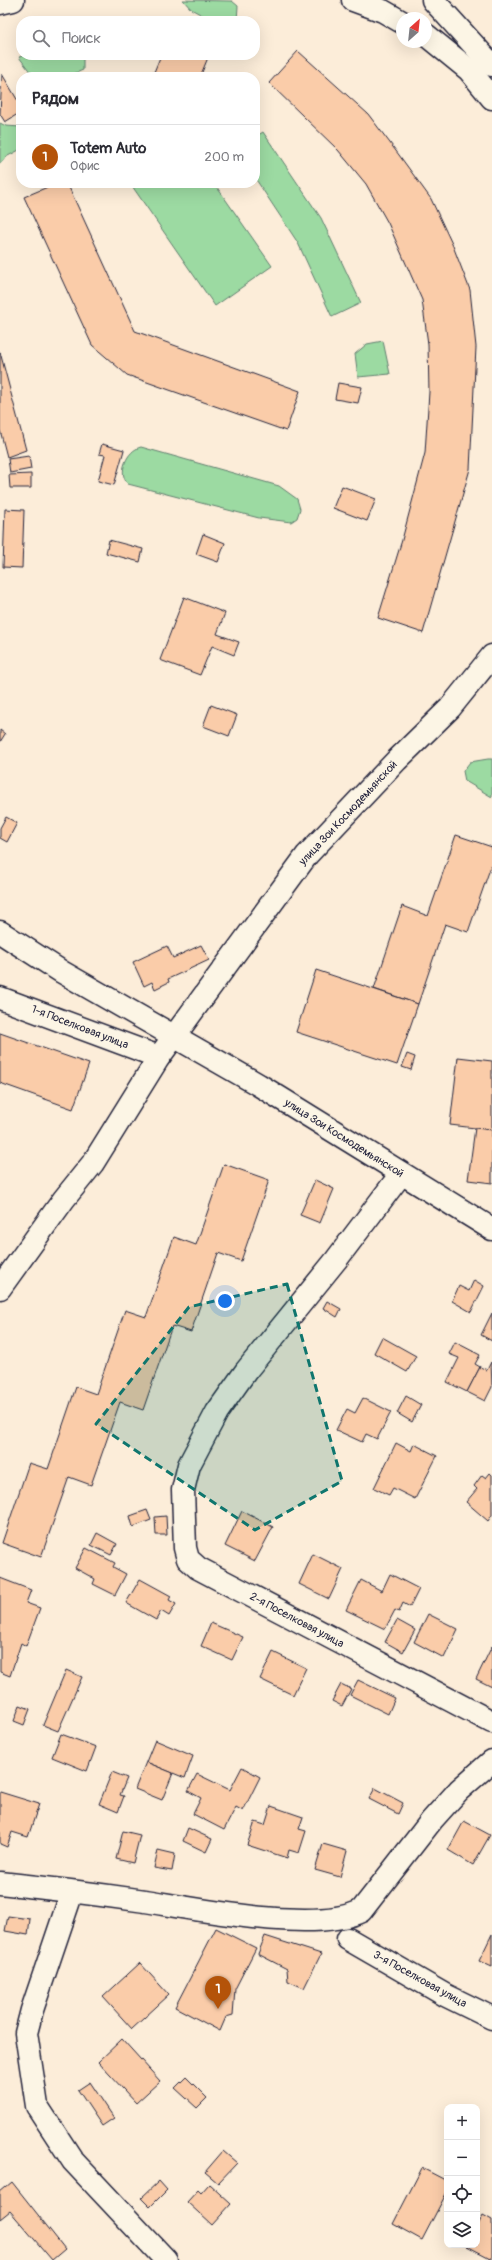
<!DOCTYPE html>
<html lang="ru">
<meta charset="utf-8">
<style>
body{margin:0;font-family:Pangolin,sans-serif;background:#f7f7f7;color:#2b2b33}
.controls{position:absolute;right:12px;bottom:12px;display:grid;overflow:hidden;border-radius:8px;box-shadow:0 4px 16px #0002}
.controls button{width:36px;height:36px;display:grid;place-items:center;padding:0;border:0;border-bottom:1px solid #e1e1e2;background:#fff;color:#2b2b33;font:20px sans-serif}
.compass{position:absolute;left:396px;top:12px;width:36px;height:36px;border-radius:50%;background:#fff;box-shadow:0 4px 16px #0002;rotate:27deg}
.you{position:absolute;left:225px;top:1301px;width:14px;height:14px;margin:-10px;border:3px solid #fff;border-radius:50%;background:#1a73e8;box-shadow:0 0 0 6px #1a73e833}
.badge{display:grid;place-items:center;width:26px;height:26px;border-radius:50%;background:#b45309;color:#fff;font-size:13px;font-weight:700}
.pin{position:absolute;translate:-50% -33px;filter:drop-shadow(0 1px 2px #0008)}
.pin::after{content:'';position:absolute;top:21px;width:14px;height:12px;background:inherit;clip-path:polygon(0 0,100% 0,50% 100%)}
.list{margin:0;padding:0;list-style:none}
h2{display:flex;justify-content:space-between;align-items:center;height:52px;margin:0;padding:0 16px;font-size:17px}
h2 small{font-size:13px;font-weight:400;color:#7c7c81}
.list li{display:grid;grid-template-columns:26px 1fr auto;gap:12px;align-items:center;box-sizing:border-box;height:64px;padding:0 16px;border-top:1px solid #e1e1e2}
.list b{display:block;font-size:15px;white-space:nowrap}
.list p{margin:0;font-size:13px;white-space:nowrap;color:#7c7c81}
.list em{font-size:13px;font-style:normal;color:#7c7c81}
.icon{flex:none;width:22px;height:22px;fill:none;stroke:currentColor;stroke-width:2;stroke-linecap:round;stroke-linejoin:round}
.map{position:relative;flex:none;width:492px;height:2260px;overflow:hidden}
.search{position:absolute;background:#fff;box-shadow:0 4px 16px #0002;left:16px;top:16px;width:244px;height:44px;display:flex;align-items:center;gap:10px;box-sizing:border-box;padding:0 14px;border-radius:16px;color:#7c7c81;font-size:15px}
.panel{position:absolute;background:#fff;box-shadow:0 4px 16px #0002;left:16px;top:72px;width:244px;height:116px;border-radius:16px}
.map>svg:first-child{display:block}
.green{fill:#9cdaa2;stroke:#5f7e6e}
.building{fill:#facca9;stroke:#22223b}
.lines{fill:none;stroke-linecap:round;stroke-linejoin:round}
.minor-casing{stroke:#22223b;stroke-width:25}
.secondary-casing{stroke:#22223b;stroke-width:25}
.minor{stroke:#fcf5e5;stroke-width:22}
.secondary{stroke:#fcf5e5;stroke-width:22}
.marked{fill:#0f766e;fill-opacity:0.2;stroke:#0f766e;stroke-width:3;stroke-dasharray:8 5;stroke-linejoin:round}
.labels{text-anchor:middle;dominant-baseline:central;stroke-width:3;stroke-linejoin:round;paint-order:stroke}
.street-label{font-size:11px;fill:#22223b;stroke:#fcf5e5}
</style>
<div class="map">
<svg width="492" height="2260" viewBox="0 0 492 2260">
<rect width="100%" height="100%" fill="#fcedd9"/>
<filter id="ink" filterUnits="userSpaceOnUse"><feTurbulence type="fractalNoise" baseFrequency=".025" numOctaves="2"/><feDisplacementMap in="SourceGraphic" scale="8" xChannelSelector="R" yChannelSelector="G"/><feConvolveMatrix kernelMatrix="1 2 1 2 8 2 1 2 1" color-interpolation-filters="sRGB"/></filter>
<g filter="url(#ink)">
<!-- green -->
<g class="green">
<path d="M183 0 232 1 238 6 237 21H213L191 9Z"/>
<path d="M26 55H83V70L66 77H34L19 57Z"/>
<path d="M0 123 6 126 21 127V149L6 157 0 164Z"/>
<path d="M263 132 321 218 361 303 332 317 298 243 255 178V137Z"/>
<path d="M130 183H214L272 266 215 306Z"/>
<path d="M383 341 390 374 358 377 355 354 367 344Z"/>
<path d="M141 447 279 486 297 499 300 509 297 518 291 522 259 518 128 484C117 473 127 450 141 447Z"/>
<path d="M488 759H492V797L465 781 463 771 470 762Z"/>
</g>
<!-- building -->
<g class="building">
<path d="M298 51 368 114 399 155 431 199 453 246 470 290 476 347 470 469 423 633 378 618 402 540 425 453 429 392 428 344 422 300 388 223 366 184 338 150 269 83Z"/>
<path d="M161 55H209L200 77H152Z"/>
<path d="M2 74 21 106V112L5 122 0 114Z"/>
<path d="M57 183H67L135 331 300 391 286 431 127 375 92 345 24 197Z"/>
<path d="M0 352 26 450 7 457 0 430Z"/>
<path d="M338 383 362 387 358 403 335 399Z"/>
<path d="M102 444 124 450 114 485 98 481 105 455 99 454Z"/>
<path d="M29 456 31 469 10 473 8 459Z"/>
<path d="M31 474V488H10L9 475Z"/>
<path d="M342 486 376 499 367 521 333 508Z"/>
<path d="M5 509 24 510 22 568 3 567Z"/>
<path d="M203 534 225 543 218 562 196 554Z"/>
<path d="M109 540 143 549 140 562 106 553Z"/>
<path d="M184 597 225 613 217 634 239 642 234 655 212 646 200 675 160 660Z"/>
<path d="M211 705 237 715 229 736 203 726Z"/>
<path d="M0 730 5 734 0 742Z"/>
<path d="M6 817 17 823 7 842 0 838V828Z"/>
<path d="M456 835 492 847V863L468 932 445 924 418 1004 374 989 402 906 428 916Z"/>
<path d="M201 945 209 960 168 979 169 982 155 989 152 982 144 986 133 962 167 946 173 958Z"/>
<path d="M316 970 418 1004 397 1065 296 1032Z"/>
<path d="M0 1033 89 1064 73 1109 0 1083Z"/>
<path d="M407 1054 415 1057 411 1070 402 1067Z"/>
<path d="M458 1057 492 1061V1130L450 1125Z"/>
<path d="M475 1128 492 1130V1183L468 1180Z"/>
<path d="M224 1164 269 1180 241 1261 218 1253 191 1332 172 1326 143 1410 120 1402 91 1485 69 1477 41 1557 2 1543 29 1463 48 1469 76 1387 96 1394 125 1310 146 1317 174 1237 196 1245Z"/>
<path d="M315 1180 334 1189 320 1223 300 1215Z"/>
<path d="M474 1280 484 1286 471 1312 452 1301 459 1286 469 1291Z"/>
<path d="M327 1301 341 1309 337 1317 323 1308Z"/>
<path d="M492 1313V1341L481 1335Z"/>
<path d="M382 1337 416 1356 407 1372 374 1353Z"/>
<path d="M455 1342 480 1355 475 1364 480 1367 467 1392 447 1382 459 1358 449 1354Z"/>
<path d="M491 1362 492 1387 485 1401 467 1392 480 1367 487 1370Z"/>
<path d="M406 1396 421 1405 412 1422 397 1413Z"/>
<path d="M363 1398 391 1412 377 1439 366 1434 362 1442 336 1430 347 1409 355 1413Z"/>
<path d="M396 1443 411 1451 414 1444 437 1456 415 1499 393 1488 389 1495 374 1488Z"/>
<path d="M490 1473 492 1475V1515L488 1521 466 1502 477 1489 474 1486 482 1475 486 1478Z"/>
<path d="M147 1510 151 1520 133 1527 130 1516Z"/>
<path d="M242 1511 273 1527 255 1561 225 1546Z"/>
<path d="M166 1516 167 1535H156L155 1517Z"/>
<path d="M97 1533 117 1544 111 1555 91 1545Z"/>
<path d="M86 1548 115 1563 113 1567 126 1574 115 1595 93 1584 95 1579 75 1568Z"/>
<path d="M313 1554 343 1569 329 1599 299 1584Z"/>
<path d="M390 1574 419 1589 410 1607 403 1603 399 1612 395 1610 385 1629 346 1610 361 1580 382 1591Z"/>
<path d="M0 1578 31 1590 26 1603 40 1608 26 1646 21 1643 10 1676 0 1672Z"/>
<path d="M140 1579 171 1596 169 1600 176 1604 169 1616 161 1611 156 1620 126 1603Z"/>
<path d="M428 1614 458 1629 444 1658 414 1642Z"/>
<path d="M397 1620 415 1630 403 1652 385 1642Z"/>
<path d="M211 1623 243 1637 232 1660 201 1646Z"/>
<path d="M492 1646V1687L476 1679Z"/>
<path d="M273 1652 306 1668 293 1695 260 1679Z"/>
<path d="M66 1670 82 1677 58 1731 43 1725Z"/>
<path d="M358 1680 395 1698 388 1714 350 1695Z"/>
<path d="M341 1684 351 1689 342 1706 332 1701Z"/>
<path d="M20 1705 30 1709 24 1725 14 1721Z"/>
<path d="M61 1734 96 1747 87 1771 52 1757Z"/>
<path d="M155 1740 193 1756 185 1778 146 1762Z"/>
<path d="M146 1762 173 1773 162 1800 135 1789Z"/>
<path d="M242 1767 260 1777 243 1811 236 1807 224 1830 193 1814 201 1798 188 1791 197 1774 230 1790Z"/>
<path d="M112 1772 127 1778 120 1795 124 1796 118 1812 99 1804Z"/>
<path d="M375 1788 403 1803 398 1814 369 1799Z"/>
<path d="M0 1792 39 1804 28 1837 12 1832 7 1847 0 1844Z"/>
<path d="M271 1806 303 1817 299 1829 306 1831 299 1853 289 1850 287 1858 247 1845 255 1822 265 1825Z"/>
<path d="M464 1821 490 1835 473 1865 448 1850Z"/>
<path d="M188 1828 212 1839 206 1852 183 1841Z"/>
<path d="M123 1831 140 1835 133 1863 116 1859Z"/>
<path d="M323 1844 347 1851 340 1877 315 1870Z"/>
<path d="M158 1850 175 1854 172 1871 154 1868Z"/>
<path d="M8 1916 30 1919 28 1935 5 1931Z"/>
<path d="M216 1928 256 1948 235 1989 233 2015 226 2017 220 2031 175 2007Z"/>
<path d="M492 1934V1967L479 1961Z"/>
<path d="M265 1936 321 1954 304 1988 288 1981 287 1969 258 1954Z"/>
<path d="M140 1963 169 1995 132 2029 103 1997Z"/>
<path d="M122 2039 160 2081 136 2103 98 2062Z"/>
<path d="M186 2077 207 2098 197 2108 175 2088Z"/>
<path d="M90 2082 114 2118 102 2126 78 2090Z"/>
<path d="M223 2151 237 2163 218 2183 205 2172Z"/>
<path d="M422 2168 447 2181V2192L422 2240 393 2224Z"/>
<path d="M159 2181 167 2190 150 2207 141 2198Z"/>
<path d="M12 2182 65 2249 52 2260 10 2211 0 2219V2192Z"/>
<path d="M209 2184 231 2204 212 2225 187 2202 198 2190 201 2193Z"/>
<path d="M483 2215 492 2220V2259L467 2246 477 2245V2227Z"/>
</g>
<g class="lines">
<defs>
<g id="minor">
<path d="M353 0 383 11 402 22"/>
<path d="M433 0 492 65"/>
<path d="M0 3 13 0"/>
<path d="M426 35 469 70 492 98"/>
<path d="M0 998 159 1057"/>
<path d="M401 1174 336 1260 246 1371 217 1412 189 1465 183 1490 185 1548 188 1559 198 1568 492 1722"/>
<path d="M0 1288 64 1199 93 1163 159 1057 307 855 397 760 450 708 492 656"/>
<path d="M0 1883C48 1888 96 1894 145 1901 196 1909 316 1933 361 1911L432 1820 459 1790 492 1761"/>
<path d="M72 1892 32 2010 26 2033 37 2106 73 2161 166 2260"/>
<path d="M348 1939 445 1995 492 2018"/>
</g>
<path id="secondary" d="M0 932 62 972 259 1085 492 1229"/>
</defs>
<!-- minor casing -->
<use href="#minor" class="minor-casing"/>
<!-- secondary casing -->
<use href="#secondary" class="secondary-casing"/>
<!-- minor -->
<use href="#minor" class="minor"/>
<!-- secondary -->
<use href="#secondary" class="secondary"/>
</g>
</g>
<!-- marked area -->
<path class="marked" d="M287 1284 342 1481 255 1530 96 1424 189 1307Z"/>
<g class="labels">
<!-- street labels -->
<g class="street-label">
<text transform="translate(348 813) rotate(-47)">улица Зои Космодемьянской</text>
<text transform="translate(80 1027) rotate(21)">1-я Поселковая улица</text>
<text transform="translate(344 1138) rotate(32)">улица Зои Космодемьянской</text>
<text transform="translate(297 1620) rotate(28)">2-я Поселковая улица</text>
<text transform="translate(420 1979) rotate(29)">3-я Поселковая улица</text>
</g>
</g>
</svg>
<div class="controls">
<button>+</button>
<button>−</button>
<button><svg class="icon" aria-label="locate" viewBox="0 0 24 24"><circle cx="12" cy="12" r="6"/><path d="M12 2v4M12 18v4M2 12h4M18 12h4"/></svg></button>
<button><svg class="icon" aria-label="layers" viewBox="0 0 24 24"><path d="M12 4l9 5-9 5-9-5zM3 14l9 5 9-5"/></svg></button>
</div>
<svg class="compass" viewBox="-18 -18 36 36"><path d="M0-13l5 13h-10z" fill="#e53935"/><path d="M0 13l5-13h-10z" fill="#7c7c81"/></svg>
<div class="you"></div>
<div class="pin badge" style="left:218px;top:2009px">1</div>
<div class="search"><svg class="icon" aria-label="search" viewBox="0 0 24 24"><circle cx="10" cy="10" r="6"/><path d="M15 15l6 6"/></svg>Поиск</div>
<section class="panel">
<h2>Рядом<small></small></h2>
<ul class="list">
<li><span class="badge">1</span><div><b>Totem Auto</b><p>Офис</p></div><em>200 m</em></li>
</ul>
</section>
</div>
